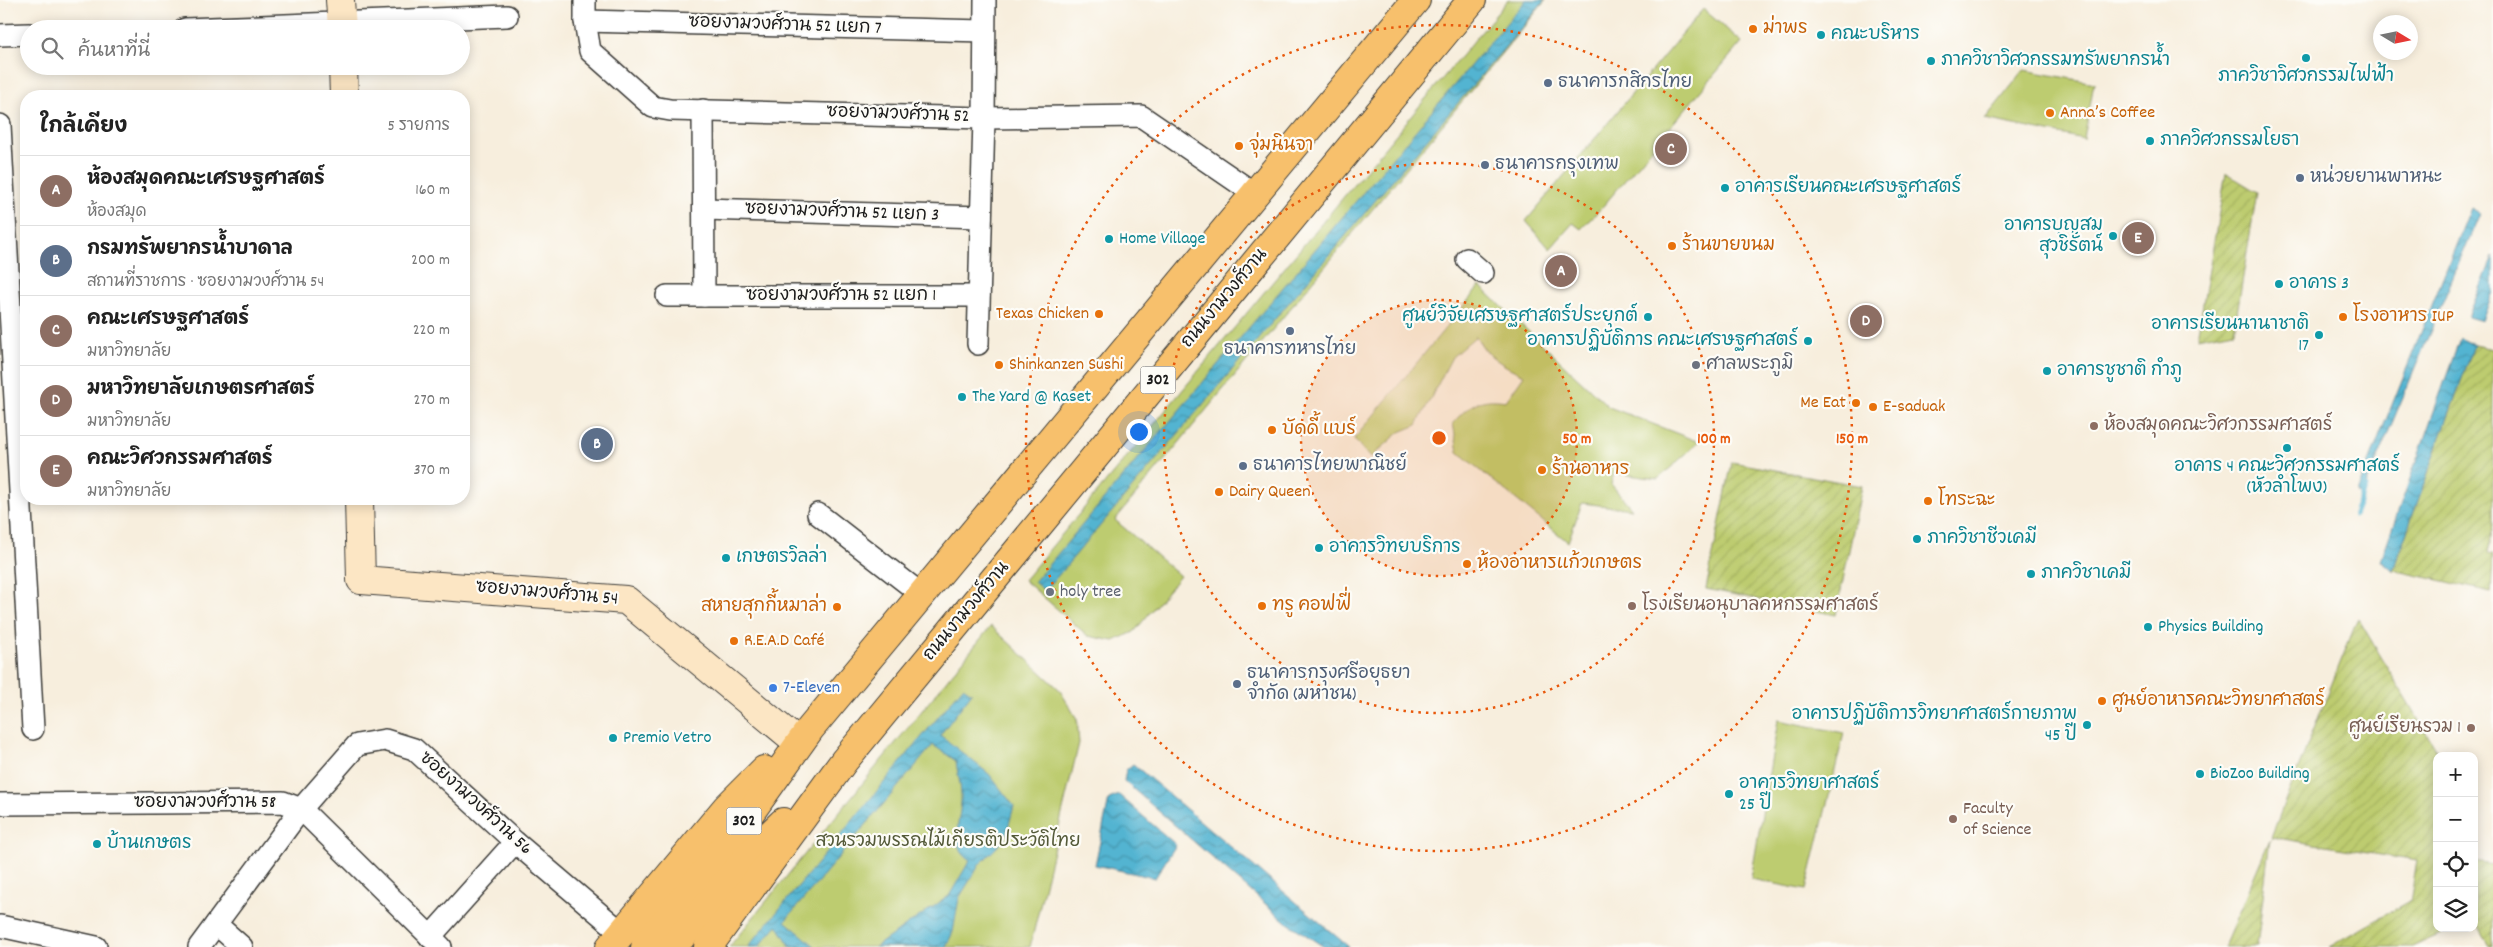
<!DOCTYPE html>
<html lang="th">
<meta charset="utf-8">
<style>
body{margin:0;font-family:Dekko,"Playpen Sans Thai",sans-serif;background:#f6f6f6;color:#222}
.controls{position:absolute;right:15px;bottom:15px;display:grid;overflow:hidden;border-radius:10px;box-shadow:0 2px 12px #0003}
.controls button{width:45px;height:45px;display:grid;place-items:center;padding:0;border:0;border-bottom:1px solid #e0e0e0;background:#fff;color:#222;font:25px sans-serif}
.compass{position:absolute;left:2373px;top:15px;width:45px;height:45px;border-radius:50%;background:#fff;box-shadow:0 2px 12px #0003;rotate:100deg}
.you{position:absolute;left:1138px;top:431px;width:18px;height:18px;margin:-12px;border:4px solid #fff;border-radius:50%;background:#1a73e8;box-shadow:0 0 0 8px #1a73e833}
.badge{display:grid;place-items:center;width:32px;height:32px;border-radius:50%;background:#0f766e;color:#fff;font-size:16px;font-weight:700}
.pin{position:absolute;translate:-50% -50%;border:2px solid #fff;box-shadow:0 1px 5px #0006}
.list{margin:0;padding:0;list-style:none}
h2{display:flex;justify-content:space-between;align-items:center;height:65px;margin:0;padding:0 20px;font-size:21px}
h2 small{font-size:16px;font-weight:400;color:#767676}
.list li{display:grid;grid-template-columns:32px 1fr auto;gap:15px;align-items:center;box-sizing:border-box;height:70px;padding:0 20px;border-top:1px solid #e0e0e0}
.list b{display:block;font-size:19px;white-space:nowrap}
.list p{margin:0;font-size:16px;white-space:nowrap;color:#767676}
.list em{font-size:16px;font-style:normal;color:#767676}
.icon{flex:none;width:28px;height:28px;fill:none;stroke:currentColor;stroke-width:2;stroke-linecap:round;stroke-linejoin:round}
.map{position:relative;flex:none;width:2493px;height:947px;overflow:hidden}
.search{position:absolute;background:#fff;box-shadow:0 2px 12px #0003;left:20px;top:20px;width:450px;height:55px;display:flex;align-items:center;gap:12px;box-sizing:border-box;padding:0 18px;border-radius:28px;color:#767676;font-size:19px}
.panel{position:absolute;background:#fff;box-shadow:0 2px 12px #0003;left:20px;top:90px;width:450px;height:415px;border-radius:20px}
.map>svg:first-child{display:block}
.park{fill:#bdcc6f;stroke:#6c7446}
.garden{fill:url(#garden-furrows);stroke:#6c7446}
.water{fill:url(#water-waves);stroke:#386876}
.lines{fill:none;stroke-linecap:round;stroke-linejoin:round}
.stream{stroke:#53b4d1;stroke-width:5.5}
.street-casing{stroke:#3d3c39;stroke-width:24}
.secondary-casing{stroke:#3d3c39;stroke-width:30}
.primary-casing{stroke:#3d3c39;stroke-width:30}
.street{stroke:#fff;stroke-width:21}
.secondary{stroke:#fce6c4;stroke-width:28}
.primary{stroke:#f7c06c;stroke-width:28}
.ring{fill:none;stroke:#e8590c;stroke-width:2.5;stroke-dasharray:2.5 5}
.food-dot{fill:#e8710a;stroke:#fdfcf7;stroke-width:2}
.culture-dot{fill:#0f9aa8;stroke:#fdfcf7;stroke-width:2}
.service-dot{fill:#5c6f8a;stroke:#fdfcf7;stroke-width:2}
.worship-dot{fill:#6b7280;stroke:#fdfcf7;stroke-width:2}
.education-dot{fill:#8d6e63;stroke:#fdfcf7;stroke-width:2}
.shop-dot{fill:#3f7fe0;stroke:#fdfcf7;stroke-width:2}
.labels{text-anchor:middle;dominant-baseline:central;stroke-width:4.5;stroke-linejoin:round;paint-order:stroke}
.shield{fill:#fdfcf7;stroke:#605f5e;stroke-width:1}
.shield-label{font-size:16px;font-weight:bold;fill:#1c1c1c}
.street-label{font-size:18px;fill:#1c1c1c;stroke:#fdfcf7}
.food-label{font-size:18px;fill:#c56008;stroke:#fdfcf7;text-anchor:start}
.culture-label{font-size:18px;fill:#0d838f;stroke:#fdfcf7;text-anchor:start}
.service-label{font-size:18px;fill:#4e5e75;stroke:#fdfcf7;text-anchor:start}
.worship-label{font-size:18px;fill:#5b616d;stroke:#fdfcf7;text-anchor:start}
.education-label{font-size:18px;fill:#785e54;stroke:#fdfcf7;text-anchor:start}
.shop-label{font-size:18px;fill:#366cbe;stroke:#fdfcf7;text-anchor:start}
.park-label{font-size:18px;fill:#545a39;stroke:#fdfcf7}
.centre{fill:#e8590c;stroke:#fdfcf7;stroke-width:2.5}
.ring-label{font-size:15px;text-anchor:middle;font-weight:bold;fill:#e8590c;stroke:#fdfcf7;stroke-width:4.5;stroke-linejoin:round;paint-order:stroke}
</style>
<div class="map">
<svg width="2493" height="947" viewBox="0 0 2493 947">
<defs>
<pattern id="garden-furrows" width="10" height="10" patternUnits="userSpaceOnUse" patternTransform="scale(1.25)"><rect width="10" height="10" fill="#bdcc6f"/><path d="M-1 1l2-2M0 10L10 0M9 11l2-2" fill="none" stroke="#a2af60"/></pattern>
<pattern id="water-waves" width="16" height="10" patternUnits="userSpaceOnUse" patternTransform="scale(1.25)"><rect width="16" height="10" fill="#53b4d1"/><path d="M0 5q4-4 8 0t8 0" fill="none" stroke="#4492a9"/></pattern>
</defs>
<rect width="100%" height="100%" fill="#fdfcf7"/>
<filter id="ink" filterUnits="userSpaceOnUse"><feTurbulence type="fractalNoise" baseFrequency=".02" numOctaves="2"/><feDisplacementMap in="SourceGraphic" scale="10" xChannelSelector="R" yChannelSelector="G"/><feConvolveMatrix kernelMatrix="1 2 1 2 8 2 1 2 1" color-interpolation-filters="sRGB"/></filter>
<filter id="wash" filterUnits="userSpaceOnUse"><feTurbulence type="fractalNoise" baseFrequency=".0096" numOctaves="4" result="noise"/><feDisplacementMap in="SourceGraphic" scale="20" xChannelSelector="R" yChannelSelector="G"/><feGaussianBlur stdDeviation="1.12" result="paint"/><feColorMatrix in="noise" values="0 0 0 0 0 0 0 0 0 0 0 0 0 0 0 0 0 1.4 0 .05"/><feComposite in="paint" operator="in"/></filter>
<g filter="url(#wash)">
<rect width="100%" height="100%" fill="#f7eedd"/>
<!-- park -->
<g class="park">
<path d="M1508 0H1546L1115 520 1180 576 1134 632 1114 641 1088 636 1024 580Z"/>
<path d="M1703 9 1742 42 1604 205 1581 229 1573 223 1550 249 1526 221Z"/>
<path d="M2024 70 2094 83 2084 139 1985 119Z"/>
<path d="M1480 286 1609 407 1699 442 1658 479 1614 473 1611 484 1632 509 1582 503 1568 542 1458 452 1453 423C1470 404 1479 397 1506 401L1524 375C1504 366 1485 356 1476 336L1452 357 1417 425 1400 432 1370 458 1354 439Z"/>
<path d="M991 626 1059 689 1077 719 1079 743 1030 947H729Z"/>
<path d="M1778 720 1844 733 1806 890 1751 879Z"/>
</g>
<!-- garden -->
<g class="garden">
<path d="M2226 173 2257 192 2234 331 2197 338Z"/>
<path d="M2474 345 2493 349V525L2488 554 2493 555 2491 592 2393 570Z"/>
<path d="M1732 462 1862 486 1836 615 1706 589Z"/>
<path d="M2358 618 2440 756H2437V928H2454L2412 947H2329L2410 901 2417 861 2271 837Z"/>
<path d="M2270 839 2257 947H2224Z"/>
<path d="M2474 862 2493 865V947H2490L2474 917Z"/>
</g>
<!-- water -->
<g class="water">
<path d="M1526 0H1545L1045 591 1034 582Z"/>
<path d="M2471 208 2480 213 2362 495 2357 492Z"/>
<path d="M2493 257V292L2482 321 2468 317Z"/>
<path d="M2460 338 2474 345 2393 570 2381 560Z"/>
<path d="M963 687 972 693 940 735 989 774 1014 806 1005 839 980 864 959 898 953 932 946 947H875L949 896 970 860C947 845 962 819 961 796 961 784 957 772 956 761L933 745 785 921 816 947H791L777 925 759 947H748Z"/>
<path d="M1133 764 1349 947H1324L1285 921 1124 781 1126 770Z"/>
<path d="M1119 795 1176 845 1155 878 1095 865 1109 799Z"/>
</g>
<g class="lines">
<!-- stream -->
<path class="stream" d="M2354 515 2365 487"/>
</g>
</g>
<g filter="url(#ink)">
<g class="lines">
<defs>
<g id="street">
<path d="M585 0V21L590 51 653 107 670 110 984 118 1141 116 1255 194"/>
<path d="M585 21 984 31"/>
<path d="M185 29 507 16"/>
<path d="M0 35 29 34"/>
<path d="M703 110 704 296"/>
<path d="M0 125 33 729"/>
<path d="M704 209 981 217"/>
<path d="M1467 259 1483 273"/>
<path d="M667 296H979"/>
<path d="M978 344 984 118 985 0"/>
<path d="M818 514 921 594"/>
<path d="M0 804 283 802 301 809 441 947"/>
<path d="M216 924 242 947"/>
<path d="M0 926 96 947"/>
<path d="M430 937 515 842"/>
<path d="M199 947 301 809 357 745 385 740 414 749 515 842 622 933"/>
</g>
<g id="secondary">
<path d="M340 0 342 29"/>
<path d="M343 66 344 96"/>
<path d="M359 499 361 580 626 600 795 740"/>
</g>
<g id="primary">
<path d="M610 947 726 808 764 770"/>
<path d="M645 947 740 827 810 729 1416 0"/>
<path d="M673 947 750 854 783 822"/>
<path d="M708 947 844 761 1472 0"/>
</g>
</defs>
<!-- street casing -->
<use href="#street" class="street-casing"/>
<!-- secondary casing -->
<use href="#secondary" class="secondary-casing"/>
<!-- primary casing -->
<use href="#primary" class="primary-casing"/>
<!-- street -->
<use href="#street" class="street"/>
<!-- secondary -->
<use href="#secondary" class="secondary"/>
<!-- primary -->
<use href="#primary" class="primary"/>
</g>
</g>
<!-- distance rings -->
<circle cx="1439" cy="438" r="138" fill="#e8590c" fill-opacity=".12"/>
<g class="ring">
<circle cx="1439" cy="438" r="138"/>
<circle cx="1439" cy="438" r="275"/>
<circle cx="1439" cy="438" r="413"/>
</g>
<!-- markers -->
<g class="food-dot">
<circle cx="1753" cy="29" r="5"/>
<circle cx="2050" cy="113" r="5"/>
<circle cx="1239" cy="146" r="5"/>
<circle cx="1672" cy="246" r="5"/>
<circle cx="1099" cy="314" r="5"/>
<circle cx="2343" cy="317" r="5"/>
<circle cx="999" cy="365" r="5"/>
<circle cx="1856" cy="403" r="5"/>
<circle cx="1873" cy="407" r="5"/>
<circle cx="1272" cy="430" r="5"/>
<circle cx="1542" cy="470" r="5"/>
<circle cx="1219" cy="492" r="5"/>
<circle cx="1928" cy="501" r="5"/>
<circle cx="1467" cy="564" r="5"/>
<circle cx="1262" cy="606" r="5"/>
<circle cx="837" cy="607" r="5"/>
<circle cx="734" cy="641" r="5"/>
<circle cx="2102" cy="701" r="5"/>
</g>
<g class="culture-dot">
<circle cx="1821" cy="35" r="5"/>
<circle cx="2306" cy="58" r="5"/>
<circle cx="1931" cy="61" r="5"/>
<circle cx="2150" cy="141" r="5"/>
<circle cx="1725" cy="188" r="5"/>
<circle cx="2113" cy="236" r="5"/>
<circle cx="1109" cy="239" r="5"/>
<circle cx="2279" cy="284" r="5"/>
<circle cx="1648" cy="317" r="5"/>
<circle cx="2319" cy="335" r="5"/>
<circle cx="1808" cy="341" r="5"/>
<circle cx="2047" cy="371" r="5"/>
<circle cx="962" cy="397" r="5"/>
<circle cx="2287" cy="448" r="5"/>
<circle cx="1917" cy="539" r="5"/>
<circle cx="1319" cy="548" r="5"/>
<circle cx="726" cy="558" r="5"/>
<circle cx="2031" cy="574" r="5"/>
<circle cx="2148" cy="627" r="5"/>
<circle cx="2087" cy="725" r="5"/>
<circle cx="613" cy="738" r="5"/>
<circle cx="2200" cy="774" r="5"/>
<circle cx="1729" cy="794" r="5"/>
<circle cx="97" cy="844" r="5"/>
</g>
<g class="service-dot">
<circle cx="1548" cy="83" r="5"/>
<circle cx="1485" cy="165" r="5"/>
<circle cx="2300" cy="178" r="5"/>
<circle cx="1290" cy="331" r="5"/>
<circle cx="1243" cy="466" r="5"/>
<circle cx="1237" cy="684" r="5"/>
</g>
<g class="worship-dot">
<circle cx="1696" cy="365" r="5"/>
<circle cx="1050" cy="592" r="5"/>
</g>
<g class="education-dot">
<circle cx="2094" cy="426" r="5"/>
<circle cx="1632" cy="606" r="5"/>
<circle cx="2471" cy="728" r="5"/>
<circle cx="1953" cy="819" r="5"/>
</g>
<circle class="shop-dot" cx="773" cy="688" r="5"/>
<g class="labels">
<!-- shield labels -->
<g class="shield">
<rect x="1140.5" y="366.5" width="35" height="27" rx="4"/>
<rect x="726.5" y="807.5" width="35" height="27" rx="4"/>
</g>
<g class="shield-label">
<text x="1158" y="380">302</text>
<text x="744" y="821">302</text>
</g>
<!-- street labels -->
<g class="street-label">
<text transform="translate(785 26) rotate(2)">ซอยงามวงศ์วาน 52 แยก 7</text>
<text transform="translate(898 115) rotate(2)">ซอยงามวงศ์วาน 52</text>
<text transform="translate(842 213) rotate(2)">ซอยงามวงศ์วาน 52 แยก 3</text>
<text x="841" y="296">ซอยงามวงศ์วาน 52 แยก 1</text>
<text transform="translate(1225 299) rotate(-50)">ถนนงามวงศ์วาน</text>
<text transform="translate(547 594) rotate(5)">ซอยงามวงศ์วาน 54</text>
<text transform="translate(967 612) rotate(-50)">ถนนงามวงศ์วาน</text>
<text x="205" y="803">ซอยงามวงศ์วาน 58</text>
<text transform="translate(475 804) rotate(42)">ซอยงามวงศ์วาน 56</text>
</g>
<!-- food labels -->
<g class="food-label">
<text x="1763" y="29">ม่าพร</text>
<text x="2060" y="113">Anna’s Coffee</text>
<text x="1249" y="146">จุ่มนินจา</text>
<text x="1682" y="246">ร้านขายขนม</text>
<text x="1089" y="314" text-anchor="end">Texas Chicken</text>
<text x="2353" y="317">โรงอาหาร IUP</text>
<text x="1009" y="365">Shinkanzen Sushi</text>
<text x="1846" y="403" text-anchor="end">Me Eat</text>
<text x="1883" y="407">E-saduak</text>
<text x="1282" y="430">บัดดี้ แบร์</text>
<text x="1552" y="470">ร้านอาหาร</text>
<text x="1229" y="492">Dairy Queen</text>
<text x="1938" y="501">โทระฉะ</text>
<text x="1477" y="564">ห้องอาหารแก้วเกษตร</text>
<text x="1272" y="606">ทรู คอฟฟี่</text>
<text x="827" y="607" text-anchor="end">สหายสุกกี้หมาล่า</text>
<text x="744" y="641">R.E.A.D Café</text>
<text x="2112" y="701">ศูนย์อาหารคณะวิทยาศาสตร์</text>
</g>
<!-- culture labels -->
<g class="culture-label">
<text x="1831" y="35">คณะบริหาร</text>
<text x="1941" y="61">ภาควิชาวิศวกรรมทรัพยากรน้ำ</text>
<text x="2306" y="77" text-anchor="middle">ภาควิชาวิศวกรรมไฟฟ้า</text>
<text x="2160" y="141">ภาควิศวกรรมโยธา</text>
<text x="1735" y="188">อาคารเรียนคณะเศรษฐศาสตร์</text>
<text x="2103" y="226" text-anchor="end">อาคารบุญสม<tspan x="2103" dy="21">สุวชิรัตน์</tspan></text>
<text x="1119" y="239">Home Village</text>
<text x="2289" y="284">อาคาร 3</text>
<text x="1638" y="317" text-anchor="end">ศูนย์วิจัยเศรษฐศาสตร์ประยุกต์</text>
<text x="2309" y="325" text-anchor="end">อาคารเรียนนานาชาติ<tspan x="2309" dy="21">17</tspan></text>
<text x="1798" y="341" text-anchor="end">อาคารปฏิบัติการ คณะเศรษฐศาสตร์</text>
<text x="2057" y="371">อาคารชูชาติ กำภู</text>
<text x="972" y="397">The Yard @ Kaset</text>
<text x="2287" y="467" text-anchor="middle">อาคาร 4 คณะวิศวกรรมศาสตร์<tspan x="2287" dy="21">(หัวลำโพง)</tspan></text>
<text x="1927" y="539">ภาควิชาชีวเคมี</text>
<text x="1329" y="548">อาคารวิทยบริการ</text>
<text x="736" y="558">เกษตรวิลล่า</text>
<text x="2041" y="574">ภาควิชาเคมี</text>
<text x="2158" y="627">Physics Building</text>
<text x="2077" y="715" text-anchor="end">อาคารปฏิบัติการวิทยาศาสตร์กายภาพ<tspan x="2077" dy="21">45 ปี</tspan></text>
<text x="623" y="738">Premio Vetro</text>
<text x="2210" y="774">BioZoo Building</text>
<text x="1739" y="784">อาคารวิทยาศาสตร์<tspan x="1739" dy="21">25 ปี</tspan></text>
<text x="107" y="844">บ้านเกษตร</text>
</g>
<!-- service labels -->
<g class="service-label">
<text x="1558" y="83">ธนาคารกสิกรไทย</text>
<text x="1495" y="165">ธนาคารกรุงเทพ</text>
<text x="2310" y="178">หน่วยยานพาหนะ</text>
<text x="1290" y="350" text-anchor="middle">ธนาคารทหารไทย</text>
<text x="1253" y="466">ธนาคารไทยพาณิชย์</text>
<text x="1247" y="674">ธนาคารกรุงศรีอยุธยา<tspan x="1247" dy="21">จำกัด (มหาชน)</tspan></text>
</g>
<!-- worship labels -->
<g class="worship-label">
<text x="1706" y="365">ศาลพระภูมิ</text>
<text x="1060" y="592">holy tree</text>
</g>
<!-- education labels -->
<g class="education-label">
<text x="2104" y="426">ห้องสมุดคณะวิศวกรรมศาสตร์</text>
<text x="1642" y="606">โรงเรียนอนุบาลคหกรรมศาสตร์</text>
<text x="2461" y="728" text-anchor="end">ศูนย์เรียนรวม 1</text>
<text x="1963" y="809">Faculty<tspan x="1963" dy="21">of Science</tspan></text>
</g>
<!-- shop labels -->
<g class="shop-label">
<text x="783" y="688">7-Eleven</text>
</g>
<!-- park labels -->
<g class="park-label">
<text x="948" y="842">สวนรวมพรรณไม้เกียรติประวัติไทย</text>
</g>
</g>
<circle cx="1439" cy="438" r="8" class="centre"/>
<g class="ring-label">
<text x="1577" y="443">50 m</text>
<text x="1714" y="443">100 m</text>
<text x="1852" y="443">150 m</text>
</g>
</svg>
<div class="controls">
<button>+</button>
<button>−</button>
<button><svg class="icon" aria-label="locate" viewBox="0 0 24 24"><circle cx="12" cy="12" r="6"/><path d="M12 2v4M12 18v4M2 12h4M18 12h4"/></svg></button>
<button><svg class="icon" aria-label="layers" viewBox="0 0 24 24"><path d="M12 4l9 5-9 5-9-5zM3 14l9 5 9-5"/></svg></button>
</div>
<svg class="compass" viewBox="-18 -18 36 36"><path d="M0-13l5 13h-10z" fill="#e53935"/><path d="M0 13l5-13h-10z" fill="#767676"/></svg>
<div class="you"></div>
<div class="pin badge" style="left:1561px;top:271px;background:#8d6e63">A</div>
<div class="pin badge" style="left:597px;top:444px;background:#5c6f8a">B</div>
<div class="pin badge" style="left:1671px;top:149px;background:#8d6e63">C</div>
<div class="pin badge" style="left:1866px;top:321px;background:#8d6e63">D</div>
<div class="pin badge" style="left:2138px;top:238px;background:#8d6e63">E</div>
<div class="search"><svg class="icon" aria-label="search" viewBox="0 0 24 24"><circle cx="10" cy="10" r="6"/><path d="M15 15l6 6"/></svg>ค้นหาที่นี่</div>
<section class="panel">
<h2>ใกล้เคียง<small>5 รายการ</small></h2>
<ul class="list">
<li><span class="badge" style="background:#8d6e63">A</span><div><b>ห้องสมุดคณะเศรษฐศาสตร์</b><p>ห้องสมุด</p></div><em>160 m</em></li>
<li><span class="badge" style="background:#5c6f8a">B</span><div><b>กรมทรัพยากรน้ำบาดาล</b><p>สถานที่ราชการ · ซอยงามวงศ์วาน 54</p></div><em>200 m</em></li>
<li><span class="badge" style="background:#8d6e63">C</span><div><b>คณะเศรษฐศาสตร์</b><p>มหาวิทยาลัย</p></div><em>220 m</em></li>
<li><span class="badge" style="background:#8d6e63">D</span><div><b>มหาวิทยาลัยเกษตรศาสตร์</b><p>มหาวิทยาลัย</p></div><em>270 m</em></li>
<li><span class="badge" style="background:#8d6e63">E</span><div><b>คณะวิศวกรรมศาสตร์</b><p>มหาวิทยาลัย</p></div><em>370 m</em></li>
</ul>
</section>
</div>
